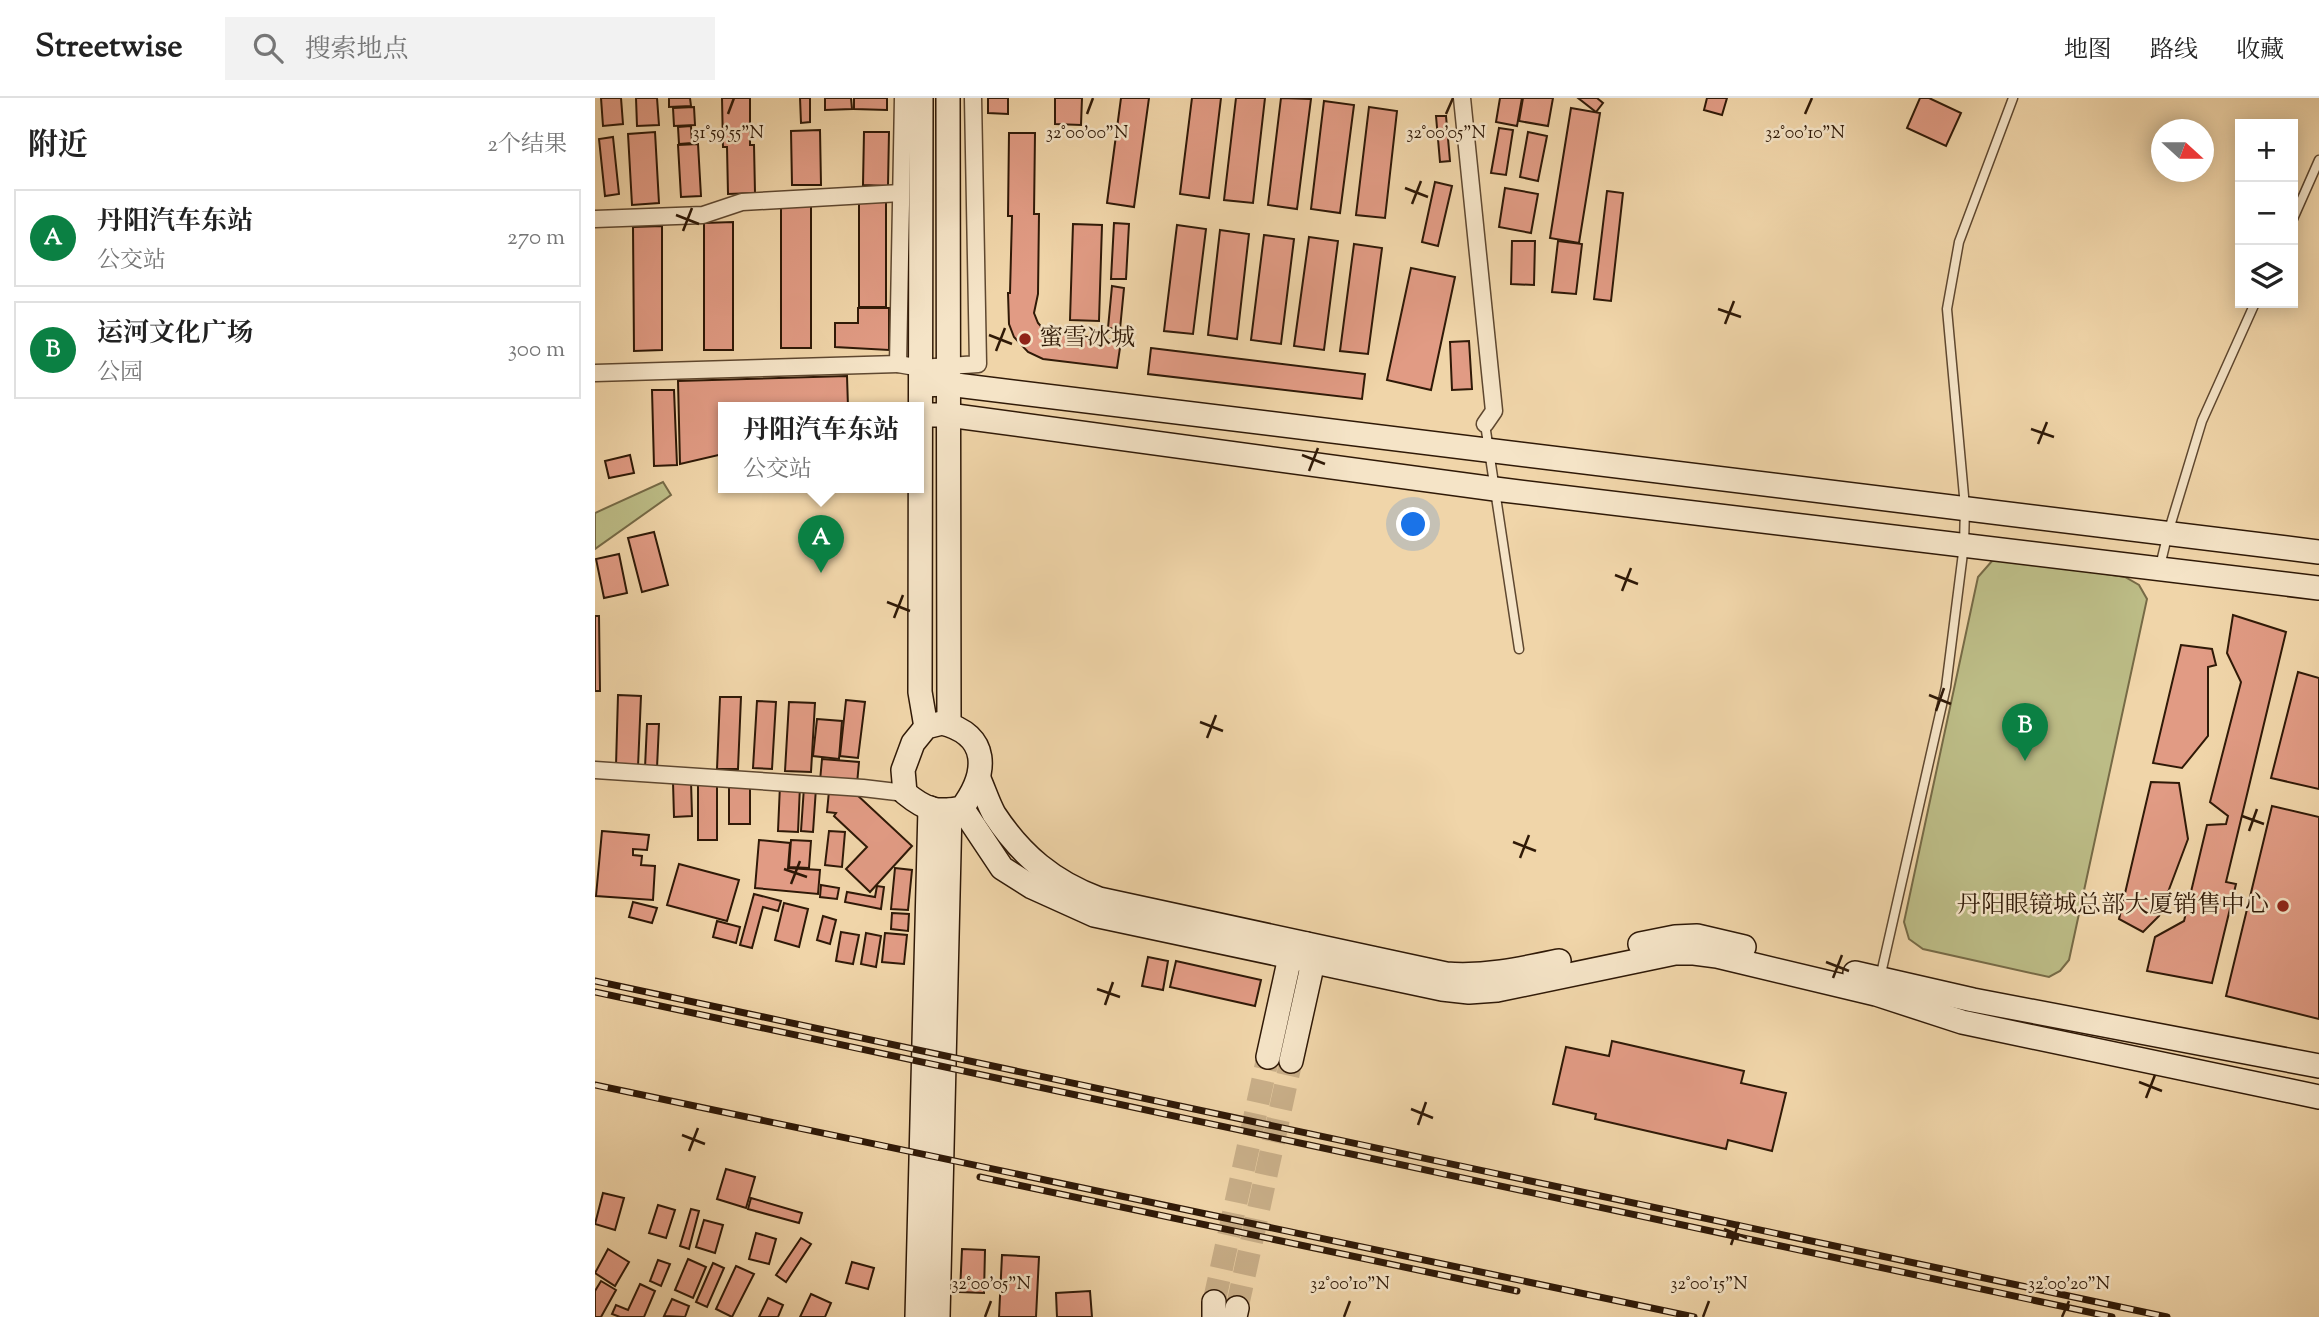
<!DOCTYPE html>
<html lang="zh">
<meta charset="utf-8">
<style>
body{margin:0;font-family:"Sorts Mill Goudy","Noto Serif SC",serif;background:#f2f2f2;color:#222}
.controls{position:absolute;right:21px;top:21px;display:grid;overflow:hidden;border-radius:0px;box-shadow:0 4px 18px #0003}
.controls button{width:63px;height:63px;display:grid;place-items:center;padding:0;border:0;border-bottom:2px solid #e0e0e0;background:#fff;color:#222;font:35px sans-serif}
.compass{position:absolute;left:1556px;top:21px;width:63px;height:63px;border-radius:50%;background:#fff;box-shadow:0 4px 18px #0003;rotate:111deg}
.you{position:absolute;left:819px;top:427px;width:24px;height:24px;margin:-18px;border:5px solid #fff;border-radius:50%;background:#1a73e8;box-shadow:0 0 0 10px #1a73e833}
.badge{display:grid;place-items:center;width:46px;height:46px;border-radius:50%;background:#0b8043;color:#fff;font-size:23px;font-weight:700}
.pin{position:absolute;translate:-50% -58px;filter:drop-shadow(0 2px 4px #0008)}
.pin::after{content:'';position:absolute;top:37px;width:24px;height:21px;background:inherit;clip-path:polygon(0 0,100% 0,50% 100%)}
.popup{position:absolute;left:123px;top:304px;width:206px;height:91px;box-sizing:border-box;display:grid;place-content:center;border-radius:0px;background:#fff;filter:drop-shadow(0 2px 5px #0005);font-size:23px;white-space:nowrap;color:#767676}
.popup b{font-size:26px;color:#222}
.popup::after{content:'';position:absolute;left:50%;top:100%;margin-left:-14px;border:14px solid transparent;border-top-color:#fff}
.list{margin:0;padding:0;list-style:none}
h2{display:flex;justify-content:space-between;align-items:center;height:91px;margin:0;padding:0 28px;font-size:30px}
h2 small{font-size:23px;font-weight:400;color:#767676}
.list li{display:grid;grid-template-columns:46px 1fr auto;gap:21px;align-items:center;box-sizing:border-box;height:98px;margin:0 14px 14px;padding:0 14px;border:2px solid #e0e0e0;border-radius:0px}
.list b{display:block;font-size:26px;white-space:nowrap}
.list p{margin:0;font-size:23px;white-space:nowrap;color:#767676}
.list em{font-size:23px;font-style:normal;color:#767676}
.icon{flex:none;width:38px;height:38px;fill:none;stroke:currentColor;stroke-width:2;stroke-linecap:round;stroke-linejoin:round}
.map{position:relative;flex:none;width:1724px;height:1219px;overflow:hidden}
header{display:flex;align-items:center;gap:42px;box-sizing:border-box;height:98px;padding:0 35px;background:#fff;border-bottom:2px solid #e0e0e0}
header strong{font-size:33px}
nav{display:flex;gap:38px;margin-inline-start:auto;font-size:24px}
.search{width:490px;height:63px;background:#f2f2f2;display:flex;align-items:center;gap:18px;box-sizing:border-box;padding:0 24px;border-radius:0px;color:#767676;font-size:26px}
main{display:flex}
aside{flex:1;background:#fff}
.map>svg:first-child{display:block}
.green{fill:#bcbc86;stroke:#766a46;stroke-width:2}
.building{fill:#e19b84;stroke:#2f1907;stroke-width:2}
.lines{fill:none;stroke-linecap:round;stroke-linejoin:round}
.secondary-tunnel{stroke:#c9af89;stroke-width:23;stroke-dasharray:23 11;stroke-linecap:butt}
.lane-casing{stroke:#5f4830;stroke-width:11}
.street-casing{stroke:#5f4830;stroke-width:19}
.secondary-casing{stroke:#2f1907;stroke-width:26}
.lane{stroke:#f5e4c7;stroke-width:8}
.street{stroke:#f5e4c7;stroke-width:16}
.secondary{stroke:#f5e4c7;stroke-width:23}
.rail-casing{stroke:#2f1907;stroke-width:7}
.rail{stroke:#f5e4c7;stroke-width:4.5;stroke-dasharray:13;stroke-linecap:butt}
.ticks{fill:none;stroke:#2f1907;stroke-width:2.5}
.poi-dot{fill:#8f2418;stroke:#f5e4c7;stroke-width:2.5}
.labels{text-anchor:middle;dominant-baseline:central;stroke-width:5;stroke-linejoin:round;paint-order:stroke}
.poi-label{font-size:24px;fill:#2f1907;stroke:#f5e4c7;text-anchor:start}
.ticks-label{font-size:18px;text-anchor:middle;fill:#2f1907;stroke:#f5e4c7;stroke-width:5;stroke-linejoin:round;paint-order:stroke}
</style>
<header>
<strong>Streetwise</strong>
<div class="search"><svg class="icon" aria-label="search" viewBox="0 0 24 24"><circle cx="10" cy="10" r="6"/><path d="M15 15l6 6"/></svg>搜索地点</div>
<nav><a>地图</a><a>路线</a><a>收藏</a></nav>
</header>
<main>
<aside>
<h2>附近<small>2个结果</small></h2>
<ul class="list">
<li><span class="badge">A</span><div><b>丹阳汽车东站</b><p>公交站</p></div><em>270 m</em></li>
<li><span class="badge">B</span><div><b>运河文化广场</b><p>公园</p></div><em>300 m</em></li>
</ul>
</aside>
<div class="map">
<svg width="1724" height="1219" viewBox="0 0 1724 1219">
<rect width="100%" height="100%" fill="#f0d5a9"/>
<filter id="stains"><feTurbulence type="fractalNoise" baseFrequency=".00286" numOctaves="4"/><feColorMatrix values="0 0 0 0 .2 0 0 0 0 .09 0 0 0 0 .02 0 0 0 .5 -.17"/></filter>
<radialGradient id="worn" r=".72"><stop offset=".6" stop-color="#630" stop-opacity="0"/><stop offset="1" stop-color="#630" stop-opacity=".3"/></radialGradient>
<!-- green -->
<g class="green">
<path d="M68 384 76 397 0 451V415Z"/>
<path d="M1417 461 1530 479 1544 487 1552 501 1474 862 1465 873 1454 879 1328 851 1314 841 1309 824 1383 479 1397 463Z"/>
</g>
<!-- building -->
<g class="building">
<path d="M6 0H26L28 26 8 28Z"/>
<path d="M41 0H62L64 27 42 28Z"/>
<path d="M74 0H95L96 8 74 9Z"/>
<path d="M127 0H155V47H159L160 95 133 96 132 49H128Z"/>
<path d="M205 0H215V24L206 25Z"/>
<path d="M230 0H256L257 11 230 12Z"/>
<path d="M259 0H292V12L259 11Z"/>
<path d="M393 0H413V16L393 15Z"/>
<path d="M460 0H487L486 27 460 26Z"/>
<path d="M526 0H554L539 109 512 105Z"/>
<path d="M597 0H626L614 100 585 96Z"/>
<path d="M641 0H670L658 105 629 102Z"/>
<path d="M686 0 716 1 702 111 673 107Z"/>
<path d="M905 0H927L922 28 901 24Z"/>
<path d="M928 0H958L953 28 924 23Z"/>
<path d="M983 0H1002L1008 5 1001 14Z"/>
<path d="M1112 0H1132L1127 17 1109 12Z"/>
<path d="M1325 0H1334L1366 15 1351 48 1312 30Z"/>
<path d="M729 3 759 7 745 115 716 111Z"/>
<path d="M99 9 100 27 79 28 78 10Z"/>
<path d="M774 9 802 13 790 120 761 117Z"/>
<path d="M976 10 1005 15 984 145 955 140Z"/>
<path d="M841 18H851L855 63 845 64Z"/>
<path d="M96 28 97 45 84 46 83 29Z"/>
<path d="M904 30 918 32 911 77 896 75Z"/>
<path d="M225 32 226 87H197L196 33Z"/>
<path d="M60 34 64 105 37 107 33 36Z"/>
<path d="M269 34H294L293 88 268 87Z"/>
<path d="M933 34 952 38 943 83 925 79Z"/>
<path d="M414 35H440L439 116H444L443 196 439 215 443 225 451 234 526 243 522 270 448 261 433 254 419 239 414 226 413 195H415L417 118H413Z"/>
<path d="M18 39 24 96 10 98 4 41Z"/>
<path d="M103 46 106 98 86 99 83 47Z"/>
<path d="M840 84 857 88 843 148 827 144Z"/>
<path d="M910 90 943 96 936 135 904 129Z"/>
<path d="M1012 93 1028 95 1016 203 999 201Z"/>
<rect x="264" y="99" width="27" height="110"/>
<rect x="186" y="104" width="30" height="146"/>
<path d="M138 124V252H109V125Z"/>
<path d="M519 125 534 126 531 181H516Z"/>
<path d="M478 126 507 127 504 223 475 222Z"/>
<path d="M582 127 611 131 598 236 569 233Z"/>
<path d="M67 128V252L39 253 38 129Z"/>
<path d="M625 132 654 136 642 241 613 237Z"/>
<path d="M669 137 699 141 686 246 656 242Z"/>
<path d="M714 139 743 143 729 252 699 248Z"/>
<path d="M917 143H940L939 187 916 186Z"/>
<path d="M963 143 987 146 981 196 957 194Z"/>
<path d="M759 146 787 150 773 256 745 253Z"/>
<path d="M816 170 860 179 836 292 792 282Z"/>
<path d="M517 188 529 190 525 231 513 230Z"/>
<path d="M263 210H294V252L240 249V225H263Z"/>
<path d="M874 243 877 291 857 292 855 244Z"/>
<path d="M556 250 770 276 767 301 553 276Z"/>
<path d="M252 278 253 309H128V356L85 366 83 283Z"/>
<path d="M57 292H79L82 367 59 368Z"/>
<path d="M35 357 39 375 14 380 10 363Z"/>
<path d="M59 434 73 487 47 494 33 440Z"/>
<path d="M24 456 32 495 9 500 1 461Z"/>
<path d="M1638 517 1691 534 1631 784 1641 786 1617 885 1552 873 1560 839 1589 823 1612 727 1631 726 1633 718 1615 704 1646 584 1632 555Z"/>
<path d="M0 518H4L5 593H0Z"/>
<path d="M1586 547 1617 551 1621 567 1613 569V638L1587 670 1558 665Z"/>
<path d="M1703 574 1724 580V691L1676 680Z"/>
<path d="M23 597 46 598 43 669 21 668Z"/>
<path d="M125 599H146L143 671H122Z"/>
<path d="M251 602 270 604 263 660 245 658Z"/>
<path d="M162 603 181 604 177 671 158 670Z"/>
<path d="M194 604 220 605 216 674 190 673Z"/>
<path d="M222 621 247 623 244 661 218 658Z"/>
<path d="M52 626H64L62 670H50Z"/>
<path d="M227 661 264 664 262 686 225 683Z"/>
<path d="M96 683 97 718 79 719 78 684Z"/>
<path d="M1556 684 1584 685 1593 741 1564 818 1548 834 1524 821Z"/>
<rect x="103" y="685" width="19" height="57"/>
<rect x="134" y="687" width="21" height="39"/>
<path d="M185 687 205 688 203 734 183 733Z"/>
<path d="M209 689 221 690 218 734 206 733Z"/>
<path d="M234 693 260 695 317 748 275 794 251 771 272 749 239 718 241 715 232 714Z"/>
<path d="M1677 708 1724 719V921L1631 898Z"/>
<path d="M7 733 54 737 52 752 38 751V757L47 758 46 767 60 768 58 802 1 798Z"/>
<path d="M234 733 250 734 247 769 230 767Z"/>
<path d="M164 742 195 745 193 770 225 772 223 796 160 790Z"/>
<path d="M196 742 216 743 214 770 194 769Z"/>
<path d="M84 766 144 782 132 823 72 807Z"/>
<path d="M300 770 317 772 313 812 296 811Z"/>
<path d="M226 787 244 790 242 801 225 799Z"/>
<path d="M282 788 289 789 286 811 250 804 252 794 280 799Z"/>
<path d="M159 796 186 803 183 813 168 809 157 850 145 847Z"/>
<path d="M38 804 62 810 57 825 34 819Z"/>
<path d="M189 805 213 811 204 849 180 842Z"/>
<path d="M297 815 314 816 313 833 296 831Z"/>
<path d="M228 818 241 822 235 846 222 842Z"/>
<path d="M122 823 145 829 141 845 118 839Z"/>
<path d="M246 834 264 837 258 866 241 863Z"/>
<path d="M271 835 286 838 281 869 266 866Z"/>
<path d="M290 835 312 837 309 866 287 864Z"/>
<path d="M553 859 573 863 568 892 547 888Z"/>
<path d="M581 863 666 882 660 908 575 889Z"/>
<path d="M1017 943 1149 973 1146 985 1191 995 1177 1053 1133 1042 1131 1051 1000 1021 1001 1016 958 1006 971 949 1014 958Z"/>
<path d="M131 1071 160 1079 151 1110 122 1101Z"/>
<path d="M8 1095 29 1100 20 1132 0 1126Z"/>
<path d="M156 1100 207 1115 204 1125 153 1111Z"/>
<path d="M63 1107 80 1112 71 1140 54 1135Z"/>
<path d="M96 1111 104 1113 94 1151 85 1148Z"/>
<path d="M109 1122 128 1127 120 1155 101 1149Z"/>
<path d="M161 1135 181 1141 174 1166 154 1161Z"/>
<path d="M206 1140 216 1146 191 1184 181 1177Z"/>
<path d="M13 1151 34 1164 20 1188 0 1175Z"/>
<path d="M367 1151 390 1152 389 1195 365 1194Z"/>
<path d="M407 1157 444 1159 441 1219H404Z"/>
<path d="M93 1161 111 1169 98 1200 80 1192Z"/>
<path d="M63 1162 75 1166 66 1188 55 1183Z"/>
<path d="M257 1164 279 1170 273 1191 251 1185Z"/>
<path d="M118 1165 129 1170 112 1209 101 1204Z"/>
<path d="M141 1168 159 1176 137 1219 121 1211Z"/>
<path d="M6 1183 21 1192 6 1219H0V1193Z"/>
<path d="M45 1186 60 1193 49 1219H25L17 1216 21 1207 33 1212Z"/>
<path d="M495 1193 497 1219H462L461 1195Z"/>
<path d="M216 1196 236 1205 230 1219H205Z"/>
<path d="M173 1200 188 1207 183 1219H164Z"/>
<path d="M77 1201 94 1208 90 1219 69 1218Z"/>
</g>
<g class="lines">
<!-- secondary-tunnel -->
<g class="secondary-tunnel">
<path d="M619 1204 673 959"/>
<path d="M642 1210 696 963"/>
</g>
<defs>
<g id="lane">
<path d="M1698 121 1724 62"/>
<path d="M890 326 924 551"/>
<path d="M1565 468 1573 435 1607 323 1660 205"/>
<path d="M1285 880 1351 589 1369 447 1370 409 1352 211 1364 144 1418 0"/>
</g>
<g id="street">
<path d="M308 0 303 266 326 270 383 266 378 0"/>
<path d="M867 0 899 313 890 326"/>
<path d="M0 121 108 117 147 104 306 95"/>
<path d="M0 275 303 266"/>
<path d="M0 672 268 690 310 695"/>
</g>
<g id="secondary">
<path d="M326 0 325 594 331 629"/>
<path d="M353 0 354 626"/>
<path d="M326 287 353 286 1724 454"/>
<path d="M326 317H353L900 391 1724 490"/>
<path d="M347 625C395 637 393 675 367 710 341 715 331 712 310 695L308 672 318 645 331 629Z"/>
<path d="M384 681C389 692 393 705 399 716 426 757 458 784 504 801L851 876C890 879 926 871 964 863"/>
<path d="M367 710 407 770 437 789 499 817 847 891 874 894 902 892 1080 855H1099L1122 858 1281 896 1367 924 1724 999"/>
<path d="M1045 846 1080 839 1102 838 1149 849"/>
<path d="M1260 875 1378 902 1724 968"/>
<path d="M673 959 695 859 711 846 718 864 696 963"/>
<path d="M322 1219 335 710"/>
<path d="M343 1219 355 712"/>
<path d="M619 1219V1204"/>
<path d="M640 1219 642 1210"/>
</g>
</defs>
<!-- lane casing -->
<use href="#lane" class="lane-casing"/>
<!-- street casing -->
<use href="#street" class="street-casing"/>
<!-- secondary casing -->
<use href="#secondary" class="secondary-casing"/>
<!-- lane -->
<use href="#lane" class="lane"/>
<!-- street -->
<use href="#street" class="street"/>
<!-- secondary -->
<use href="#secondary" class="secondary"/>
<defs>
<g id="rail">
<path d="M0 883 1572 1219"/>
<path d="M0 894 1517 1219"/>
<path d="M0 987 1099 1219"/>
<path d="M385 1079 922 1193"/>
</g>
</defs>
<!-- rail casing -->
<use href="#rail" class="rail-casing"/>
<!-- rail -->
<use href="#rail" class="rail"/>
</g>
<!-- ticks -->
<path class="ticks" d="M133 16 139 0M492 16 498 0M851 16 858 0M1210 16 1217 0M810 90 833 99M817 106 826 83M81 117 104 126M88 133 97 110M1123 211 1146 219M1130 226 1139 203M394 237 417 246M401 253 410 230M1436 331 1459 339M1443 346 1452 324M707 357 730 366M714 373 723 350M1020 477 1043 486M1027 493 1036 470M292 504 315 513M299 520 308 497M1334 597 1356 606M1341 613 1349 590M605 624 628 633M612 640 621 617M1647 718 1669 726M1654 733 1662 711M918 744 941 753M925 760 934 737M189 771 212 779M196 786 205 763M1231 864 1254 873M1238 880 1247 857M502 891 525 899M510 907 518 884M1544 984 1567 993M1551 1000 1560 977M816 1011 838 1020M823 1027 831 1004M87 1037 110 1046M94 1053 103 1030M1129 1131 1152 1140M1136 1147 1144 1124M390 1219 396 1203M749 1219 755 1203M1108 1219 1114 1203M1467 1219 1474 1203"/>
<!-- markers -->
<g class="poi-dot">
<circle cx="430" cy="241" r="7"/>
<circle cx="1688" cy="808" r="7"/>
</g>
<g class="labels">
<!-- poi labels -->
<g class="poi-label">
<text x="444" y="241">蜜雪冰城</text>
<text x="1674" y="808" text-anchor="end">丹阳眼镜城总部大厦销售中心</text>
</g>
</g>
<g class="ticks-label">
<text x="133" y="40">31°59'55"N</text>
<text x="492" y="40">32°00'00"N</text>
<text x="851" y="40">32°00'05"N</text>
<text x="1210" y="40">32°00'10"N</text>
<text x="396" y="1191">32°00'05"N</text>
<text x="755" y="1191">32°00'10"N</text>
<text x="1114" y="1191">32°00'15"N</text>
<text x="1474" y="1191">32°00'20"N</text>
</g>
<rect width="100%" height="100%" filter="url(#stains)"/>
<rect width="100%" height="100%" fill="url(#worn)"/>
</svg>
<div class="controls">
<button>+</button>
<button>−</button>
<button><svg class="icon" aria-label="layers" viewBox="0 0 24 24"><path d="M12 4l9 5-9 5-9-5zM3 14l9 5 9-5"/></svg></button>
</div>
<svg class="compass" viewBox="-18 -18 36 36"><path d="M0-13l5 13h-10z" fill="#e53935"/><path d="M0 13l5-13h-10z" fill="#767676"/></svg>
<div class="you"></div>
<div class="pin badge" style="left:226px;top:475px">A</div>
<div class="popup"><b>丹阳汽车东站</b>公交站</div>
<div class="pin badge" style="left:1430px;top:663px">B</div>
</div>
</main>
